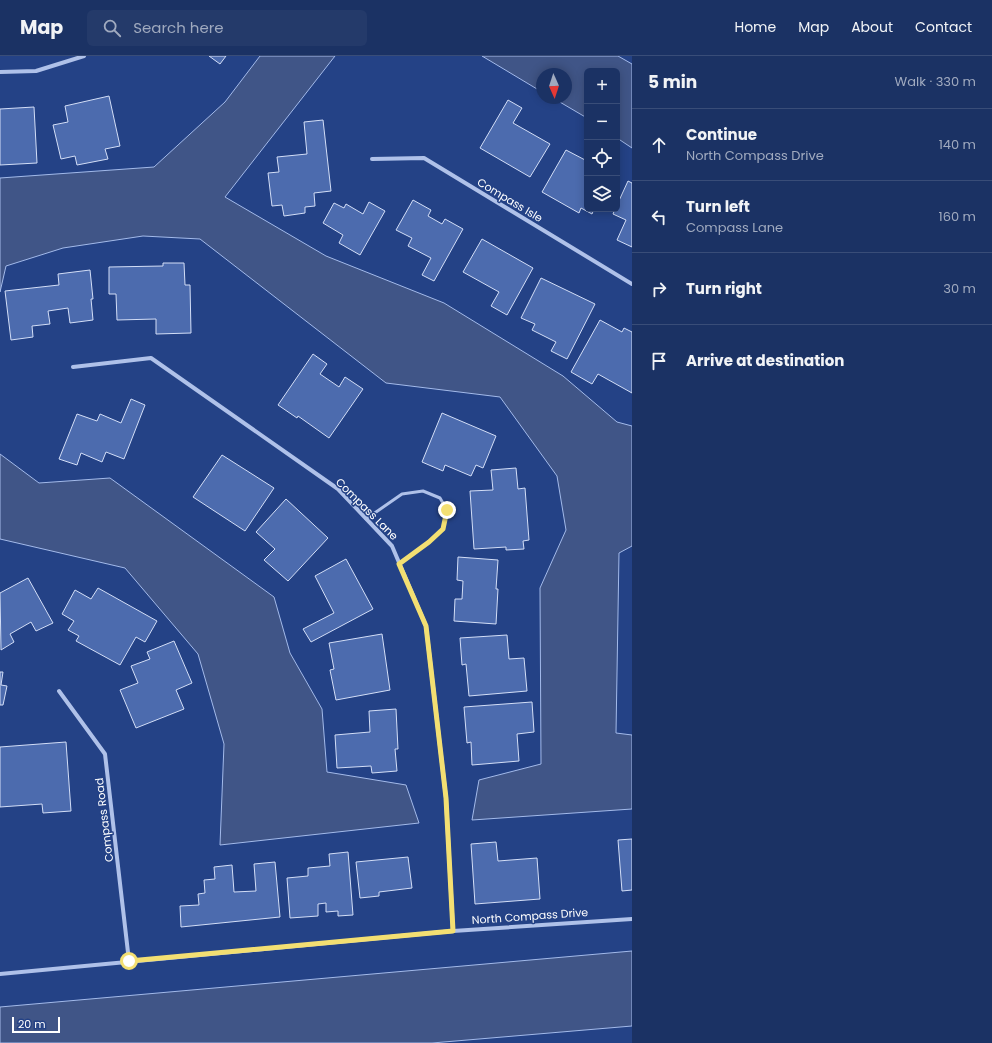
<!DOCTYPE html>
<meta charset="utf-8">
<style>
body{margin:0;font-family:Poppins,sans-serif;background:#243a6a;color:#f1f3f6}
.controls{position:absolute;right:12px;top:12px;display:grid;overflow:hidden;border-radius:6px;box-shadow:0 2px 10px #0003}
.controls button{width:36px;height:36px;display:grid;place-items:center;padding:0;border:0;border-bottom:1px solid #394d78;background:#1b3264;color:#f1f3f6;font:20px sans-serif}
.compass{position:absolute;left:536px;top:12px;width:36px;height:36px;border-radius:50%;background:#1b3264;box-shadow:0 2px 10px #0003;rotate:177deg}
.scale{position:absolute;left:12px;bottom:10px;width:48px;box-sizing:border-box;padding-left:4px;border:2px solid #fff;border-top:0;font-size:11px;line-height:14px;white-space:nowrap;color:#fff;-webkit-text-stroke:3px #244286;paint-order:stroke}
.stop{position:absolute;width:12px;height:12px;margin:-9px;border:3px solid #f3df72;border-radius:50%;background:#fff}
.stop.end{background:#f3df72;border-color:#fff;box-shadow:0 1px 4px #0008}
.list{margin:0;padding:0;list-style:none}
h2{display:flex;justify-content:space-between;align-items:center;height:52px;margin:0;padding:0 16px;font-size:17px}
h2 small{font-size:13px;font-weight:400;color:#a0aabf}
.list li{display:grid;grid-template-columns:26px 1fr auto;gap:12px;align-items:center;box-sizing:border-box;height:72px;padding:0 16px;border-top:1px solid #394d78}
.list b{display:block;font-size:15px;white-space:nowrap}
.list p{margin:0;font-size:13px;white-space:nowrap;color:#a0aabf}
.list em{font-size:13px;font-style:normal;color:#a0aabf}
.icon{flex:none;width:22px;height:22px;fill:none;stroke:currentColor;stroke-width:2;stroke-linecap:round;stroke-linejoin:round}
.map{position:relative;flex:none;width:632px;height:987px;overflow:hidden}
header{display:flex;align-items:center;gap:24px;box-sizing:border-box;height:56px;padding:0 20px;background:#1b3264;border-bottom:1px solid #394d78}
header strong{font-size:19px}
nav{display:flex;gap:22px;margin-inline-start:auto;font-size:14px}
.search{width:280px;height:36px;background:#243a6a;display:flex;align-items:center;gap:10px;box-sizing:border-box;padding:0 14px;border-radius:6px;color:#a0aabf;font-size:15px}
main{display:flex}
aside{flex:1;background:#1b3264}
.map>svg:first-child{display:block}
.water{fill:#405587;stroke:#a3baea}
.building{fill:#4c6bae;stroke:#d3def7}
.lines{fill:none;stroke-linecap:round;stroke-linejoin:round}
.service{stroke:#afc1e9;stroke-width:3}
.minor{stroke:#afc1e9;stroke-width:4}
.route{stroke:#f3df72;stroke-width:5}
.labels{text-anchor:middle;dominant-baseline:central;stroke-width:3;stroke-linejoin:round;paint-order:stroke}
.street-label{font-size:11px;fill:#fff;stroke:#244286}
</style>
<header>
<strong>Map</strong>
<div class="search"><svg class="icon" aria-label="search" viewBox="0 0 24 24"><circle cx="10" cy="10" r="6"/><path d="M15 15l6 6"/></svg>Search here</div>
<nav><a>Home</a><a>Map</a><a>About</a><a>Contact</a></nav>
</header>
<main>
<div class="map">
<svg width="632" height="987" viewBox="0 0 632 987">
<rect width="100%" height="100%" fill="#244286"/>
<!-- water -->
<g class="water">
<path d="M260 0H335L225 141 326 200 444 247 563 320 617 366 632 370V490L619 497 616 677 632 679V753L472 764 479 724 541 708 540 532 566 474 557 420 500 341 386 327 200 183 143 180 63 192 6 210 0 236V122L154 111 225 46Z"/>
<path d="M482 0H618L632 8V92L617 82V15H587V62L553 42H566V18H542V36Z"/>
<path d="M0 398 39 427 110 422 274 541 290 597 322 653 327 716 406 729 419 767 220 789 224 688 198 598 125 512 0 483Z"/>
<path d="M632 895V970L432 987H0V951Z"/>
</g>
<!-- building -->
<g class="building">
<path d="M209 0H226L220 8Z"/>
<path d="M109 40 120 90 105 93 108 103 77 109 75 100 61 103 53 69 68 66 65 50Z"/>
<path d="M508 44 522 52 513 67 550 88 530 121 480 92Z"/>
<path d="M34 51 37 107 0 109V53Z"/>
<path d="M323 64 331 135 314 137 315 150 305 151V157L284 160 282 149 272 150 268 117 279 116 277 101 307 98 304 66Z"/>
<path d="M566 94 587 105V153H594L592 158 581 152 579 157 542 136Z"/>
<path d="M628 125 632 127V191L617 184 626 164 613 158 615 153H617V149Z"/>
<path d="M413 144 431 154 428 160 442 168 445 163 463 173 434 225 422 219 431 202 408 190 412 182 396 174Z"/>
<path d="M369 146 385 155 360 199 339 187 343 179 323 167 334 147 344 152 346 148 363 158Z"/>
<path d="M482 183 533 212 507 259 491 250 499 236 463 216Z"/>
<path d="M163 207H184L185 229H190L191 277 156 278V263L117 264 116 238H109V211L163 210Z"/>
<path d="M90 214 93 243H91L93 264 70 267 68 252 48 255 50 268 32 270 33 281 11 284 5 235 59 229 58 218Z"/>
<path d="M541 222 595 248 567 303 551 295 556 286 532 274 535 268 521 262Z"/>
<path d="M600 264 622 276 624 272 632 276V337L598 318 592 328 571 316Z"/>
<path d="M313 298 327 308 320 318 339 331 345 321 363 333 329 382 298 360 297 362 278 349Z"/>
<path d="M131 343 145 349 124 403 106 396 102 406 81 397 77 409 59 403 77 358 97 365 100 358 121 367Z"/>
<path d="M442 357 496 380 483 412 476 409 471 420 445 409 443 415 422 406Z"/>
<path d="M222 399 274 432 245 475 193 441Z"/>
<path d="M516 412 518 433 525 432 529 484 523 485 524 493 506 494V491L474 493 470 435 493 434 491 414Z"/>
<path d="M286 443 328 482 288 525 264 504 275 493 256 476Z"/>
<path d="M458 501 498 504 496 533H498L496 568 454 565 455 543H462L463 525 457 524Z"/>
<path d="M346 503 373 553 311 586 303 573 334 557 315 520Z"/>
<path d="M28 522 53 567 36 575 31 566 10 578 14 586 1 594 0 537Z"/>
<path d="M98 532 157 565 145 586 136 581 120 609 76 585 79 580 68 574 74 565 62 558 75 534 91 543Z"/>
<path d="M382 578 390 634 336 644 330 614 334 613 329 587Z"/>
<path d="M507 579 509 603 524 602 527 635 469 640 466 608 462 609 460 582Z"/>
<path d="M174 585 192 627 176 634 184 653 136 672 120 634 138 627 131 610 150 603 147 596Z"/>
<path d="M0 616H3L1 629 7 630 3 649H0Z"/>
<path d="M532 646 534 676 517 678 519 705 472 709 471 686 467 687 464 651Z"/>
<path d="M396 653 398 693H395L397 715 372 717 371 710 337 712 335 679 370 676 369 655Z"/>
<path d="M66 686 71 755 43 757 42 748 0 751V691Z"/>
<path d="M632 783V834L622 835 618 784Z"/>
<path d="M496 786 498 805 537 802 540 843 475 848 471 788Z"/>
<path d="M348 796 353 859 338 860V855L326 856V847L318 848V860L290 862 287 822 308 820V812L330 810 329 798Z"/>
<path d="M408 801 412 832 379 836V840L360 842 356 806Z"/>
<path d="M275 806 280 861 181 871 180 850 199 849 198 838 205 837 204 824 215 823 214 811 232 809 234 836 256 835 254 808Z"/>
</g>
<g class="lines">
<!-- service -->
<path class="service" d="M366 463 402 438 423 435 440 442 447 454 443 473 429 486 399 508"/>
<!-- minor -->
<g class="minor">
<path d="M0 16 36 15 84 0"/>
<path d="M372 103 424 102 632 228"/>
<path d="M73 311 151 302 338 433 392 490 426 570 446 742 453 875"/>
<path d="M59 635 105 698 129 905"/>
<path d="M0 918 453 875 632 863"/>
</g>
</g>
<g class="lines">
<!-- route -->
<path class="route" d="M129 905 453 875 446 742 426 570 399 508 429 486 443 473 447 454"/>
</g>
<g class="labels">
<!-- street labels -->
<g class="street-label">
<text transform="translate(510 144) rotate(31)">Compass Isle</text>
<text transform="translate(367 453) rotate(45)">Compass Lane</text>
<text transform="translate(104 764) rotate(-97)">Compass Road</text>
<text transform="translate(530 860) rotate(-4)">North Compass Drive</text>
</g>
</g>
</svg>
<div class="controls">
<button>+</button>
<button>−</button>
<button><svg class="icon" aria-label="locate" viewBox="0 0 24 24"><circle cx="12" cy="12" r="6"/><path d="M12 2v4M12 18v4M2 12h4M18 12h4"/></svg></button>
<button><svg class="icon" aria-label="layers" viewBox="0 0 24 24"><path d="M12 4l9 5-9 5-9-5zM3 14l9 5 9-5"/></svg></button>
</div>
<svg class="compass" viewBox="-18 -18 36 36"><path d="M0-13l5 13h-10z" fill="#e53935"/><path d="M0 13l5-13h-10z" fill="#a0aabf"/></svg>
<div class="scale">20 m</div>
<div class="stop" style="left:129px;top:905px"></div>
<div class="stop end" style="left:447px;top:454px"></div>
</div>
<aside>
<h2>5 min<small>Walk · 330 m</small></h2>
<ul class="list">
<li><svg class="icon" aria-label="ahead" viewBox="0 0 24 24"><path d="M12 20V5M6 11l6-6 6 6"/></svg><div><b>Continue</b><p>North Compass Drive</p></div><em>140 m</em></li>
<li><svg class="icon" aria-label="left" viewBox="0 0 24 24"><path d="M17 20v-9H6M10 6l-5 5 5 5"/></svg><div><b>Turn left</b><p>Compass Lane</p></div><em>160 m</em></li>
<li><svg class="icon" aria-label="right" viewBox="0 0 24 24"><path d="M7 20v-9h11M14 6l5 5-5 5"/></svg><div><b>Turn right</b></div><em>30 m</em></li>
<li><svg class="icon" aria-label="arrive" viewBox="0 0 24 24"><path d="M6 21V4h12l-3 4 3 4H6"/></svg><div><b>Arrive at destination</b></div></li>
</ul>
</aside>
</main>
